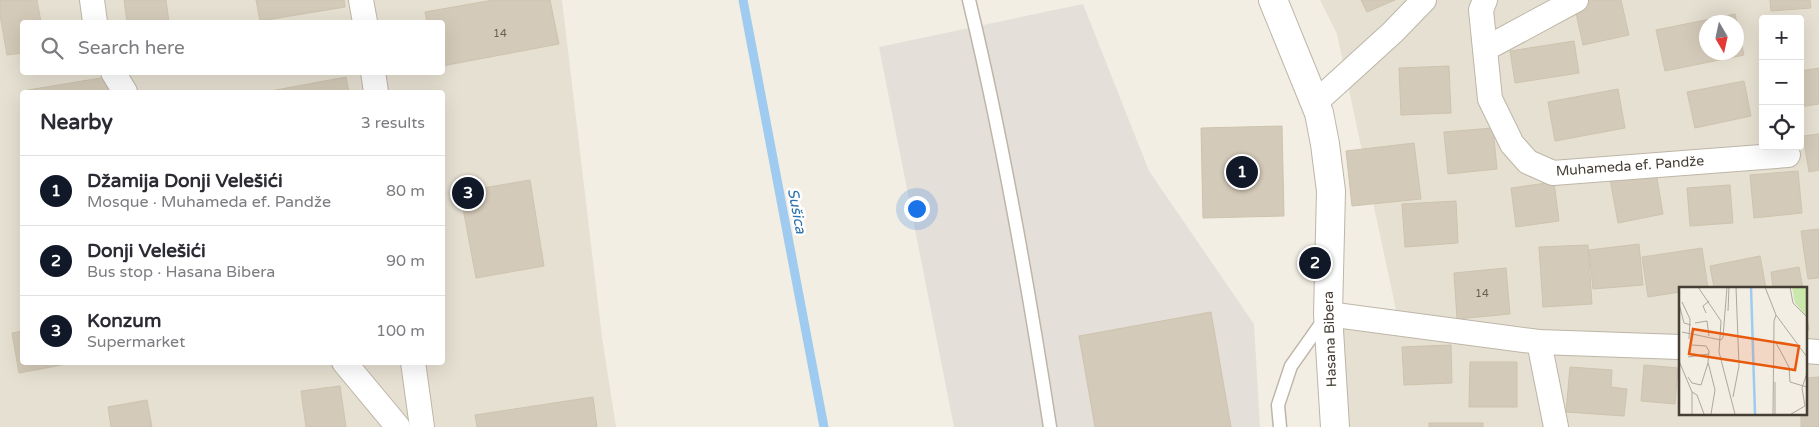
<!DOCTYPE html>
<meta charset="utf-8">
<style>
body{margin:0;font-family:"Varela Round",sans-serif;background:#f2f2f3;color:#2b2b33}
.controls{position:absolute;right:15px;top:15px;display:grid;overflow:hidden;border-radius:5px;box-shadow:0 5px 20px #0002}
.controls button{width:45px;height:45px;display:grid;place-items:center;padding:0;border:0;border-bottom:1px solid #e1e1e2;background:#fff;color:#2b2b33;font:25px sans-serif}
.compass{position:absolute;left:1699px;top:15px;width:45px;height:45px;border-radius:50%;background:#fff;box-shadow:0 5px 20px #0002;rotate:171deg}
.you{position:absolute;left:916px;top:208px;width:18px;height:18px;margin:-12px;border:4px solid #fff;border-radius:50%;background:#1a73e8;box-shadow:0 0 0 8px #1a73e833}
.badge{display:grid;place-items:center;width:32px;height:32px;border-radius:50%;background:#111827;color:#fff;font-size:16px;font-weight:700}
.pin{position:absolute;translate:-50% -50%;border:2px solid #fff;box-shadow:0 1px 5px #0006}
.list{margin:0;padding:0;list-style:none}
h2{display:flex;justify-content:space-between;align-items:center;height:65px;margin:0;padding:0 20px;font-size:21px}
h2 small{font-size:16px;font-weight:400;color:#7c7c81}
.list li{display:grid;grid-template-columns:32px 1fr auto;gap:15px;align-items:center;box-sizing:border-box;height:70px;padding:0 20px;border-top:1px solid #e1e1e2}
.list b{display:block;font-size:19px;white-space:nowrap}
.list p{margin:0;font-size:16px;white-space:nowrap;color:#7c7c81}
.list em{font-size:16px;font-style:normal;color:#7c7c81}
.icon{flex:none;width:28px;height:28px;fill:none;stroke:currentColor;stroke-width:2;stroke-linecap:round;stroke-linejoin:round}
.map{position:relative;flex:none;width:1819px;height:427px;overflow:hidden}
.search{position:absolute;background:#fff;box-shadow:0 5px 20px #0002;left:20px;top:20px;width:425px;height:55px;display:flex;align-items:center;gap:12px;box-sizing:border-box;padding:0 18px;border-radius:5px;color:#7c7c81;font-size:19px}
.panel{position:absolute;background:#fff;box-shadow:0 5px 20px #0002;left:20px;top:90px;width:425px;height:275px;border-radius:5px}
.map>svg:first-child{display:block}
.residential{fill:#e6e0d2;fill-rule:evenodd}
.industrial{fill:#e4dfd9}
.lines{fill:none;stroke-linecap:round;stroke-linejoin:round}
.stream{stroke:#9fcbf0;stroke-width:9}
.building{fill:#d4cab9;stroke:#cec3ad;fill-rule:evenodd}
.service-casing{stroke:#bdb6a7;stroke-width:15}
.minor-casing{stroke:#bdb6a7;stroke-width:26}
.tertiary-casing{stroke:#bdb6a7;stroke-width:30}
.service{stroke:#fff;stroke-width:12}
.minor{stroke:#fff;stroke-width:24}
.tertiary{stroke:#fff;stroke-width:28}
.labels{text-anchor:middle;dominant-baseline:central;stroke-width:5;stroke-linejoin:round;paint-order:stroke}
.number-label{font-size:11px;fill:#686155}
.street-label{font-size:14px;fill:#443e34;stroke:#fff}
.water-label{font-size:15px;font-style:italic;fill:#2e73af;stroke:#fff}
.inset-river{fill:none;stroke:#9fcbf0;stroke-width:2.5}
.inset-road{fill:none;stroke:#aca89e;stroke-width:1}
.view{fill:#e8590c;fill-opacity:0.15;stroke:#e8590c;stroke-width:2.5}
.inset-edge{fill:none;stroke:#443e34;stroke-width:2.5}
</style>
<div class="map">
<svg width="1819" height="427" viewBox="0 0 1819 427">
<rect width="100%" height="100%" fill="#f2eee4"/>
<!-- residential -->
<g class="residential">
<path d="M0 0H562L602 337 616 427H0ZM22 22H442V72H22ZM22 92H442V362H22Z"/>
<path d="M1320 0H1819V427H1337L1328 314 1399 324 1337 34ZM1763 19H1800V146H1763ZM1706 22H1736V52H1706ZM1680 288H1805V413H1680Z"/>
</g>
<!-- industrial -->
<path class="industrial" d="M1083 4 1149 171 1254 324 1260 427H954L879 47Z"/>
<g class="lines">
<!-- stream -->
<path class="stream" d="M743 0 824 427"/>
</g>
<!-- building -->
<g class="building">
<path d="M0 0H37L41 22H22V53L7 55 0 15Z"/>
<path d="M124 0H166L169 22H127Z"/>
<path d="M256 0H344L345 7 260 21Z"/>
<path d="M493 0H550L559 44 442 66V22H427L425 12Z"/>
<path d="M1361 0H1395L1367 12Z"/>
<path d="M1591 0H1621L1629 35 1583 45 1574 4Z"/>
<path d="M1770 0H1810L1811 8 1771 11Z"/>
<path d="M1735 14 1744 55 1665 71 1656 30ZM1706 22H1736V52H1706Z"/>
<path d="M1574 41 1579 73 1515 83 1510 51Z"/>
<path d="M1449 66 1451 113 1401 115 1399 68Z"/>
<path d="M1819 68V104L1800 107V71Z"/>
<path d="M107 77 109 92H29L28 90Z"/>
<path d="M346 77 349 92H265Z"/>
<path d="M1744 81 1751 116 1695 128 1687 92Z"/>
<path d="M1618 89 1625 128 1555 141 1548 102Z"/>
<path d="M1282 126 1284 216 1203 218 1201 128Z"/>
<path d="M1493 128 1497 169 1448 174 1444 132Z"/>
<path d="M1819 134V170L1809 172 1803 136Z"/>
<path d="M1414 143 1421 199 1352 206 1346 151Z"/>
<path d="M1798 171 1802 213 1754 218 1750 175Z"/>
<path d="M1656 172 1663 214 1618 223 1610 179Z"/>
<path d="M530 180 544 266 476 278 460 192Z"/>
<path d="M1554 182 1559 221 1516 227 1511 188Z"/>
<path d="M1730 185 1733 223 1690 226 1687 188Z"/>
<path d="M1456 201 1458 243 1405 247 1402 204Z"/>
<path d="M1819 229V278L1808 279 1801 231Z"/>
<path d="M1639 244 1643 285 1593 289 1589 250Z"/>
<path d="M1588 245 1592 304 1543 307 1539 247Z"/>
<path d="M1702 248 1708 288H1680V292L1648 297 1642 257Z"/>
<path d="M1760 256 1766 288H1714L1710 266Z"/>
<path d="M1799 267 1803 288H1773L1771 272Z"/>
<path d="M1506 268 1510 314 1457 319 1454 273Z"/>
<path d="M1805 305 1809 330 1805 331Z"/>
<path d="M1211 312 1231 427H1095L1079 336Z"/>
<path d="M22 331V362H77L19 373 12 333Z"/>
<path d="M1451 345 1452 383 1404 385 1402 347Z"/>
<path d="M1470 362H1517V407H1469Z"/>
<path d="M1644 365 1678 368 1675 404 1641 401Z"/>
<path d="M1570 367 1612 370 1611 387 1627 389 1624 416 1566 412Z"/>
<path d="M1819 377V427H1801V413H1805V378Z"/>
<path d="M340 386 346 427H306L301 391Z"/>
<path d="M593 397 597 427H477L475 415Z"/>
<path d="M147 400 152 427H111L108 407Z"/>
<rect x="1429" y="423" width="54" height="4"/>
</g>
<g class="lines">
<defs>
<g id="service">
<path d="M969 0C1003 141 1028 284 1050 427"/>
<path d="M1280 427 1278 405 1291 366 1325 318"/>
</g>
<g id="minor">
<path d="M92 0 95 22"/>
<path d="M361 0 365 22"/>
<path d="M1485 0 1481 10 1490 99 1512 144 1528 162 1553 173 1788 155"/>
<path d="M1485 49 1576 0"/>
<path d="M113 72 125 92"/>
<path d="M373 72 376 92"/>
<path d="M1315 103 1393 32 1424 0"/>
<path d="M1328 314 1539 342 1680 347"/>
<path d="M1539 342 1556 427"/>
<path d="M1805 351 1819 352"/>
<path d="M344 362 398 427"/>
<path d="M413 362 422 427"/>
</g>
<path id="tertiary" d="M1273 0 1319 113 1325 144 1331 191 1328 314 1335 427"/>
</defs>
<!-- service casing -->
<use href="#service" class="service-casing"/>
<!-- minor casing -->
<use href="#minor" class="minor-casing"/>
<!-- tertiary casing -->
<use href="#tertiary" class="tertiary-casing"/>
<!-- service -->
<use href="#service" class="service"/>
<!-- minor -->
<use href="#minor" class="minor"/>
<!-- tertiary -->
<use href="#tertiary" class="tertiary"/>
</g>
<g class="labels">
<!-- number labels -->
<g class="number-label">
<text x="500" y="33">14</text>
<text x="1482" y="293">14</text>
</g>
<!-- street labels -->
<g class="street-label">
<text transform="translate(1630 166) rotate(-4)">Muhameda ef. Pandže</text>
<text transform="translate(1330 339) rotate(-92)">Hasana Bibera</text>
</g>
<!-- water labels -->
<g class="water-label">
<text transform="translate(797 211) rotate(79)">Sušica</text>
</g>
</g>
<!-- overview -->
<g transform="translate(1679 287)">
<rect width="128" height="128" fill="#f2eee4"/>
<path d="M113 0H127V29L116 16Z" fill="#cae7ac"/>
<path class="inset-river" d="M72 0 76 127"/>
<path class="inset-road" d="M19 0 42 34 40 65 56 127M86 0 97 28 128 70M111 0 114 16 128 30M3 15 11 32 10 52M0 17 5 36 12 38M49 24 50 0M27 26 24 19 30 14M16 36 28 34 30 49M3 45 42 53 44 50 48 0M96 54 110 80 111 95 128 100M13 58 27 59 30 64 29 75 36 103 32 127M9 70 30 67M0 74 13 105V127M9 90 13 96 22 98 29 76M13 105 18 108 25 127M54 110 60 79 57 0M94 127 95 34 97 28M96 127V95M112 127 126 119 123 101 128 86"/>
<path class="view" d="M14 42 120 59 116 83 10 67Z"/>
<rect width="128" height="128" class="inset-edge"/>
</g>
</svg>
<div class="controls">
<button>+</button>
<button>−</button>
<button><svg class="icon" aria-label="locate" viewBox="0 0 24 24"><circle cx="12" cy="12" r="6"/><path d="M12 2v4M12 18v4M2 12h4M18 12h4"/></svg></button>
</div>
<svg class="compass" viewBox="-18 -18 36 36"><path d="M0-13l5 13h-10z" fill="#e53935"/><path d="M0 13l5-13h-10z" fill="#7c7c81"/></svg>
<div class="you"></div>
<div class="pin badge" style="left:1242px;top:172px">1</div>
<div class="pin badge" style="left:1315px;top:263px">2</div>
<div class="pin badge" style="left:468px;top:193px">3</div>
<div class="search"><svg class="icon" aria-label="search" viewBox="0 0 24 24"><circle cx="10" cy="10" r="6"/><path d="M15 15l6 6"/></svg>Search here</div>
<section class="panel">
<h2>Nearby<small>3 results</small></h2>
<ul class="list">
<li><span class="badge">1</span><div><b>Džamija Donji Velešići</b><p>Mosque · Muhameda ef. Pandže</p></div><em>80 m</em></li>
<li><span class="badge">2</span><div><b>Donji Velešići</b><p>Bus stop · Hasana Bibera</p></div><em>90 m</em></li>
<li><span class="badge">3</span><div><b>Konzum</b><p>Supermarket</p></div><em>100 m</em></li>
</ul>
</section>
</div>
